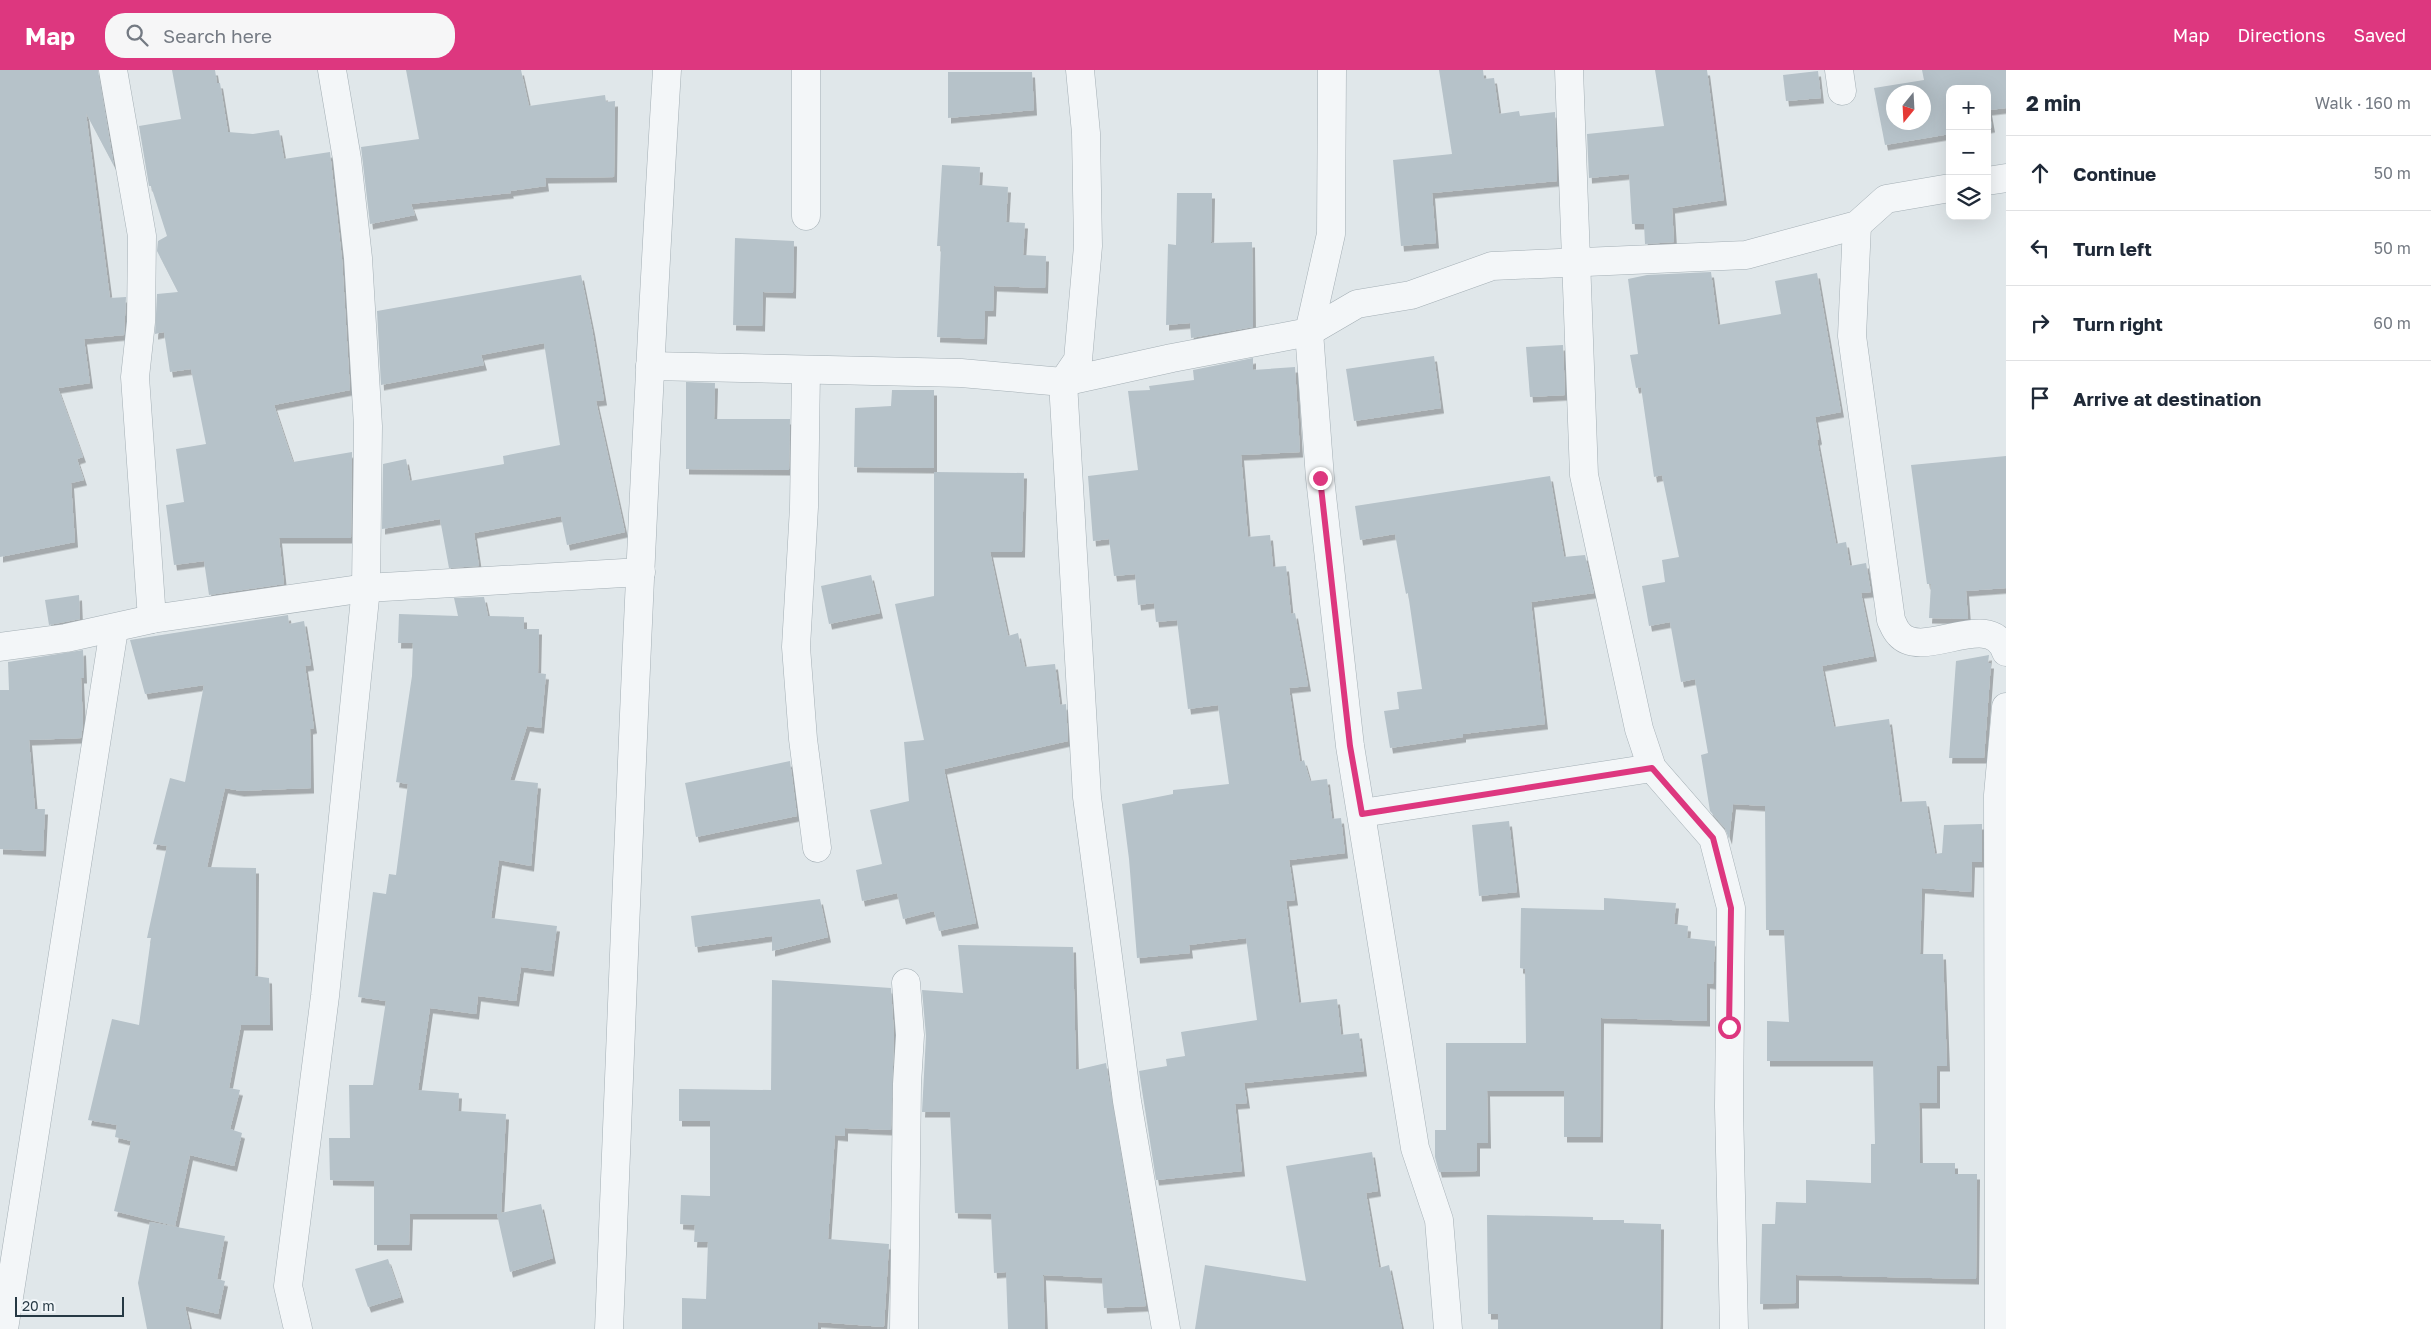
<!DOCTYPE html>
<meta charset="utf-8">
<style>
body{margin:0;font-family:"Golos Text",sans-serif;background:#f6f6f7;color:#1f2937}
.controls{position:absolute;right:15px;top:15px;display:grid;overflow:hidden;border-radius:10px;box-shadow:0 5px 20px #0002}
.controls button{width:45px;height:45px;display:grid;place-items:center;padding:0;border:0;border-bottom:1px solid #e0e1e3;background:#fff;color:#1f2937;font:25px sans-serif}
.compass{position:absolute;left:1886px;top:15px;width:45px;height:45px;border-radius:50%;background:#fff;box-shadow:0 5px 20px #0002;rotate:198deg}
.scale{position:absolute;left:15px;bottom:12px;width:109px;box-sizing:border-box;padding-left:5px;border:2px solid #263944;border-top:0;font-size:14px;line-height:18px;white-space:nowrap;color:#263944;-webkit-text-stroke:4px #f0f5f8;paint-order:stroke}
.stop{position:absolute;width:15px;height:15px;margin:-11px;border:4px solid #dd377f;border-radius:50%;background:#fff}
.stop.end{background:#dd377f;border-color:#fff;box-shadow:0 1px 5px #0008}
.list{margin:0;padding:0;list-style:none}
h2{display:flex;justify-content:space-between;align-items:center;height:65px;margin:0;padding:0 20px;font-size:21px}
h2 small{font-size:16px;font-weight:400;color:#747a83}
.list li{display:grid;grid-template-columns:32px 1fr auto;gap:15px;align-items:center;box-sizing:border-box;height:75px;padding:0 20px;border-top:1px solid #e0e1e3}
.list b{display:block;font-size:19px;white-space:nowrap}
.list em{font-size:16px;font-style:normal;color:#747a83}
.icon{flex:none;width:28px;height:28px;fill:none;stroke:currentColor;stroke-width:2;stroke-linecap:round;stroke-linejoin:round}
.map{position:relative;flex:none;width:2006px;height:1259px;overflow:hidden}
header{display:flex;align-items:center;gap:30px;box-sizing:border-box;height:70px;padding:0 25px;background:#dd377f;color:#fff}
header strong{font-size:24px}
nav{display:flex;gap:28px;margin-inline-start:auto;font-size:18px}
.search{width:350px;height:45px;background:#f6f6f7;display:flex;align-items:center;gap:12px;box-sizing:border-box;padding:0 18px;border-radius:20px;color:#747a83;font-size:19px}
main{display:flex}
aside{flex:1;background:#fff}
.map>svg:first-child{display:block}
.building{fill:#b6c2c9;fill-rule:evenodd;filter:url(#shadow)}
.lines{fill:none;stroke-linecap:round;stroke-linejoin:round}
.minor-casing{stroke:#a4afb5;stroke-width:29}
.minor{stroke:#f3f6f8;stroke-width:28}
.route{stroke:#dd377f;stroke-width:6}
</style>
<header>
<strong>Map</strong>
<div class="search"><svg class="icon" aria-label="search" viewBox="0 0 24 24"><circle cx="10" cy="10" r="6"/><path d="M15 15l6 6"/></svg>Search here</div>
<nav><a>Map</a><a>Directions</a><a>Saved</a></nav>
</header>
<main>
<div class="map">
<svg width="2006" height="1259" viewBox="0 0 2006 1259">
<defs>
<filter id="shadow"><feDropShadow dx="3" dy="5.5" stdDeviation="0" flood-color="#0004"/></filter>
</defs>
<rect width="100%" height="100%" fill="#e0e7ea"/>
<!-- building -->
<g class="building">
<path d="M0 0H98L114 96 86 43 110 228 126 227 124 265 84 269 90 313 58 318 83 387 77 389 84 410 71 413 75 472 0 487Z"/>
<path d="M172 0H215L217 13H220L228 62 253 64 279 60 284 89 330 82 342 189 350 320 274 335 293 392 352 382 351 468H279L284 514 209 525 204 491 174 495 166 435 184 432 176 379 206 374 191 299 170 302 164 262 155 264 157 224 178 222 157 181 158 171 167 166 151 116H149L139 56 181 49Z"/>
<path d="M406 0H521L529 36 605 25 606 32 615 31 614 107 545 108 546 116 510 121 511 123 411 134 415 145 370 154 361 77 419 69Z"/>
<path d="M1439 0H1483L1484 9 1494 8 1499 44 1519 41 1520 46 1555 42 1557 111 1432 123 1436 173 1401 176 1393 90 1452 84Z"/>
<path d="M1655 0H1707L1724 130 1672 138 1674 172 1645 174 1644 154H1632L1629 104 1589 108 1587 64 1664 56Z"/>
<path d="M1922 0H2006V38L1989 40 1992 57 1987 58V19H1950V64L1885 75 1874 18 1924 10ZM1894 22H1924V52H1894Z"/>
<path d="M1818 1 1821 28 1786 31 1783 5Z"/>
<path d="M948 2H1032L1034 40 948 48Z"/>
<path d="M942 95 980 97 979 115 1008 117 1006 152 1025 153 1023 185 1046 186 1045 218 994 216 993 241H985L984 269 937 267 941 176H937Z"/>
<path d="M1177 123H1212L1211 173 1252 172 1253 257 1191 268 1190 253 1166 255 1168 174 1176 175Z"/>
<path d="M735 168 794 171 793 223 763 222 762 256 733 255Z"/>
<path d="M1711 202 1718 255 1781 244 1775 211 1817 203 1841 342 1815 347 1819 369 1817 370 1836 474 1846 472 1850 496 1866 493 1871 522 1861 523 1874 586 1822 596 1834 657 1889 649 1900 732 1926 731 1935 784 1942 783 1944 755 1982 754V792H1972L1971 822 1922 818 1920 884H1943L1947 996H1937V1033H1919L1920 1093H1955V1104H1977L1976 1209 1796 1205V1233L1760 1234 1762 1154H1775L1776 1132 1806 1133V1110L1871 1113V1074H1875L1873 991H1767V951L1789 952 1784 860H1766L1765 736 1733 734 1729 769 1725 758 1710 741 1701 685 1708 683 1695 609 1681 612 1670 552 1649 556 1642 516 1665 512 1662 490 1679 487 1662 405 1654 407 1641 317 1636 318 1630 285 1638 284 1628 209 1647 205Z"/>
<path d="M581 205 592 259 604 330 596 331 625 462 567 475 561 446 474 463 479 496 449 498 440 449 382 459 383 394 406 389 410 411 504 394 503 386 560 375 544 273 481 285 484 295 381 315 377 241Z"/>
<path d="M1563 275 1565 325 1530 327 1526 277Z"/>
<path d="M1434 286 1441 338 1354 351 1346 299Z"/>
<path d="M1253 288V300L1295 297 1300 382 1241 385 1248 467 1270 465 1273 497 1286 496 1291 544 1295 543 1308 616 1289 618 1300 692 1304 690 1310 711 1327 709 1332 749 1341 748 1345 783 1289 790 1295 830 1286 831 1299 933 1337 929 1341 965 1359 963 1364 1001 1244 1013 1247 1033 1235 1034 1242 1101 1156 1110 1139 1001 1167 996 1166 989 1185 986 1181 962 1257 950 1246 868 1189 875 1190 883 1137 888 1129 789 1122 734 1173 724V720L1229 714 1218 635 1188 639 1177 550 1156 552 1154 533 1138 535 1135 504 1114 506 1109 469 1093 471 1088 406 1138 400 1128 321 1150 320 1149 316 1194 310 1193 300Z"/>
<path d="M686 312 715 313 714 349H790L789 400 686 399Z"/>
<path d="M892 320H934V398L854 397 855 338 891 336Z"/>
<path d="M2006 386V518L1966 521 1968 549 1929 548 1931 514H1927L1911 395Z"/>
<path d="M934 402 1024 403 1022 482H990L1008 566 1018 563 1025 597 1055 594 1060 635 1066 634 1068 671 944 699 976 853 939 861 934 841 903 849 897 823 862 831 856 800 882 794 870 740 909 731 904 672 924 670 895 534 934 526Z"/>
<path d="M1550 406 1564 487 1585 485 1594 523 1531 532 1545 654 1463 664V667L1390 678 1384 641 1399 639 1397 622 1422 619 1408 523 1406 524 1395 464 1360 470 1355 436Z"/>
<path d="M871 505 880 543 829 554 821 516Z"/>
<path d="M79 525 80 549 49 555 45 530Z"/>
<path d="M484 527 488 546 524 547V559H539L538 603 546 604 541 658 527 656 510 710 538 713 531 796 499 790 491 848 557 856 551 901 521 897 516 931 478 926 476 944 430 938 418 1020 459 1023 458 1041 506 1044 501 1143 541 1134 553 1188 510 1202 497 1144H410L409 1175H374V1111L330 1110 329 1068H350L349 1015H373L386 931 358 927 373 822 386 824 389 804 396 805 408 714 396 712 412 606 413 573H398L399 544 458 546 454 528Z"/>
<path d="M288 545 289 554 304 551 311 595 305 596 314 658 310 659 311 718 241 721 225 718 207 797 256 798 255 906 269 908 270 955H241L229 1018 240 1020 230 1059 242 1063 234 1096 190 1085 175 1156 114 1141 131 1071 115 1067 117 1055 88 1050 112 949 139 955 151 868H147L167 776 153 774 170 708 185 712 204 615 145 624 130 570Z"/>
<path d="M83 580 84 608H81L83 654 81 668 29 670 35 739H45L43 781 0 779V620H9L8 592Z"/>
<path d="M1989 585 1988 593H1991L1984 688H1949L1956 591Z"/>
<path d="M790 691 797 746 696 767 685 713Z"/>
<path d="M1509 751 1517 822 1479 826 1472 755Z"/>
<path d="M1604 828 1676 833 1674 854 1688 856 1687 868 1715 871 1713 914 1707 913V951L1601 948 1600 1067H1564V1021H1487L1488 1073H1477V1101L1439 1102 1435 1087V1060H1446V973H1526L1525 899 1520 898 1521 838 1604 840Z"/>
<path d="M820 829 828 867 772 881V866L695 877 691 846Z"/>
<path d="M958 875 1073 877 1076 1000 1106 993 1146 1236 1104 1238 1102 1208 1043 1205 1045 1259H1008L1006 1202 994 1203 991 1144 955 1143 950 1042H922L926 966 922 920 963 923Z"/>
<path d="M772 910 891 918 894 965 891 1060 845 1058V1066L835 1065 828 1169 889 1174 884 1257 818 1252V1259H682V1228L706 1229 708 1172H694L695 1155 680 1154 681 1125 710 1126V1051H679V1019L771 1020Z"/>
<path d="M1372 1082 1378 1121 1366 1123 1379 1198 1389 1195 1402 1259H1195L1205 1195 1306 1211 1286 1096Z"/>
<path d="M1487 1145 1593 1147V1150H1624V1153L1661 1154 1660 1259H1498V1244H1488Z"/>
<path d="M150 1152 225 1166 217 1209 225 1211 218 1244 185 1236 190 1259H147L138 1213Z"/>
<path d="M388 1189 401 1227 368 1237 355 1199Z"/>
</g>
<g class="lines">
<defs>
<g id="minor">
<path d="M113 0 142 166 141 252 135 307 152 549"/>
<path d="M806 0V146"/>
<path d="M1080 0 1086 63 1088 176 1078 290 1063 312 1087 727 1127 1031 1166 1259"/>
<path d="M1332 0 1331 164 1309 262 1320 408 1350 676 1415 1078 1439 1150 1448 1259"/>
<path d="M1569 0 1584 405 1639 659 1652 698 1713 768 1731 838 1729 1037 1734 1259"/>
<path d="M1839 0 1842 21"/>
<path d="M1987 111 2006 108"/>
<path d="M1857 155 1852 266 1891 550C1893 554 1895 560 1899 564 1923 592 1990 537 2006 582"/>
<path d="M650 296 961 303 1063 312 1172 288 1309 262 1357 234 1411 225 1492 196 1746 185 1857 155 1886 129 1950 118"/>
<path d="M806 301 804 437 796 577 803 669 817 778"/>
<path d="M0 577 66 568 152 549 366 518 641 502"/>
<path d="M1362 743 1652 698"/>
<path d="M4 1259 114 559"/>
<path d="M298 1259 288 1216 325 926 366 518 368 356 358 188 347 89 332 0"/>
<path d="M609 1259C626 839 641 419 667 0"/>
<path d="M904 1259 907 1014 910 965 906 913"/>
<path d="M1999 1259 1998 725 2006 637"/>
</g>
</defs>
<!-- minor casing -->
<use href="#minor" class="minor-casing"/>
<!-- minor -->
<use href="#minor" class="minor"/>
</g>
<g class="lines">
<!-- route -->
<path class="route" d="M1320 408 1350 676 1362 744 1652 698 1713 768 1731 838 1729 957"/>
</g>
</svg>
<div class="controls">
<button>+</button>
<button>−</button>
<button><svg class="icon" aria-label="layers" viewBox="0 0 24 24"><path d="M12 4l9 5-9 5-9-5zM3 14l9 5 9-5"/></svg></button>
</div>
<svg class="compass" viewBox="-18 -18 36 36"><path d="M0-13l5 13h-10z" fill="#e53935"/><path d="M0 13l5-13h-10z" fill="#747a83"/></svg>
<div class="scale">20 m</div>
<div class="stop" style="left:1729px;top:957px"></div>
<div class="stop end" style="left:1320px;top:408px"></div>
</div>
<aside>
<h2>2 min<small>Walk · 160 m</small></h2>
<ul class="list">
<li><svg class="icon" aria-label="ahead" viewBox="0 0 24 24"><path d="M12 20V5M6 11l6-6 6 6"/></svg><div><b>Continue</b></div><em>50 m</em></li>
<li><svg class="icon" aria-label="left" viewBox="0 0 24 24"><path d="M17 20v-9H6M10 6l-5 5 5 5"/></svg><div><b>Turn left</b></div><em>50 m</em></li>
<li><svg class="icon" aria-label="right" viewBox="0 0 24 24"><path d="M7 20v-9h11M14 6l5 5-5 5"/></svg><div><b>Turn right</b></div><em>60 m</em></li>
<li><svg class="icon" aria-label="arrive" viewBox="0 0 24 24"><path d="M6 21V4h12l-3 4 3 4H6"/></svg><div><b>Arrive at destination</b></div></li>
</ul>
</aside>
</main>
